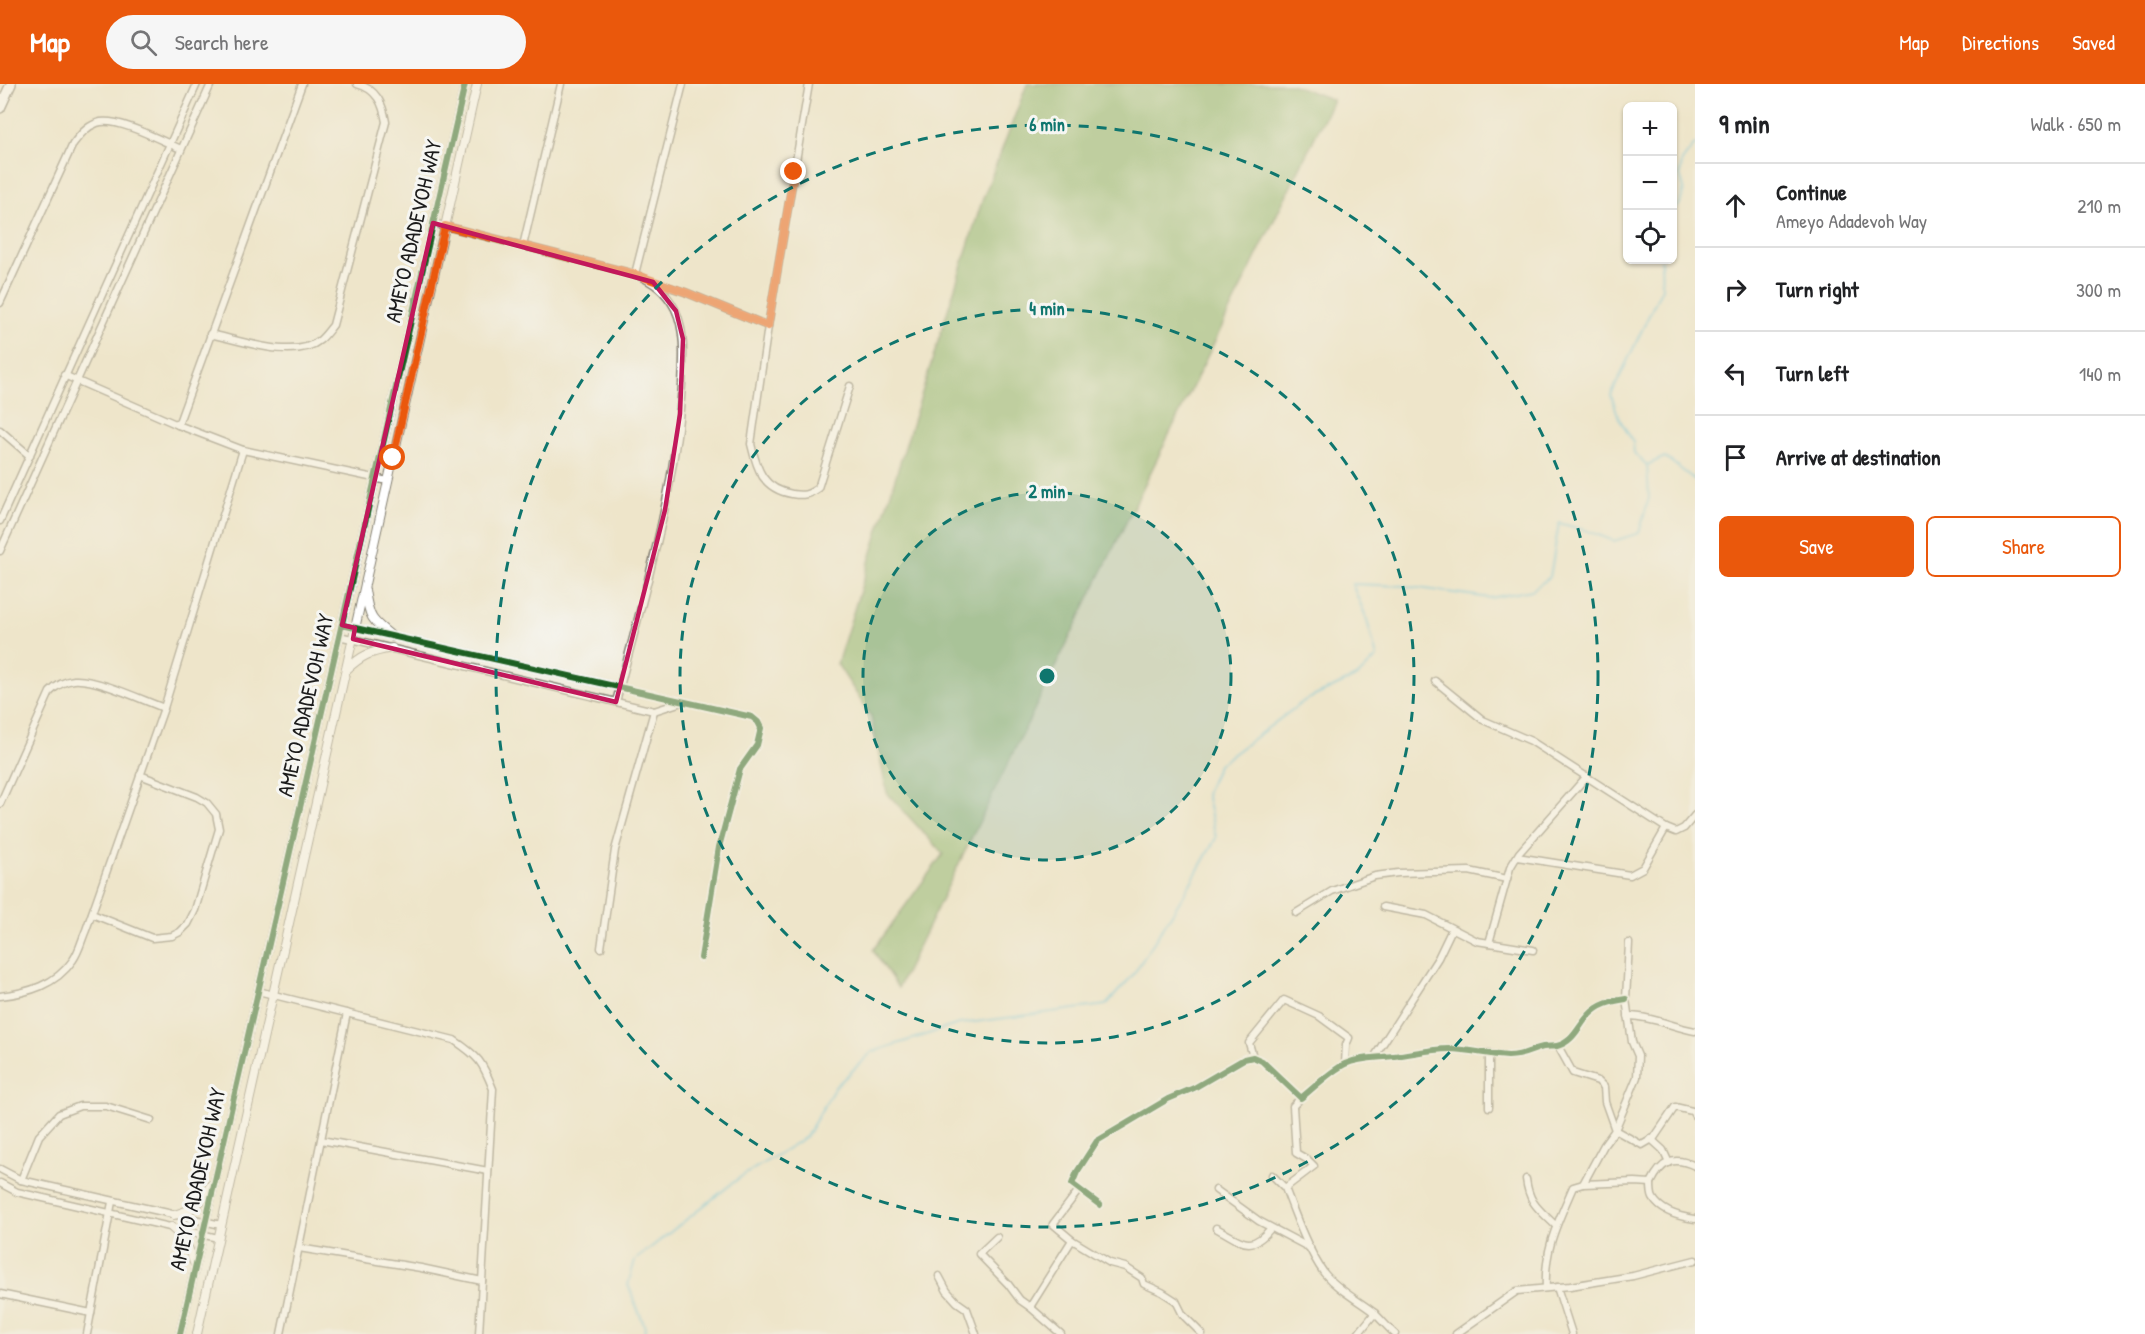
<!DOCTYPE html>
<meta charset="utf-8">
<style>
body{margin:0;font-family:"Patrick Hand",sans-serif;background:#f6f6f6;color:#202124}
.controls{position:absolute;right:18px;top:18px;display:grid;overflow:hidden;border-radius:9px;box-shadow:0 2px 4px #0004}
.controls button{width:54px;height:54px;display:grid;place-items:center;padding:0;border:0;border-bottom:2px solid #e0e0e0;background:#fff;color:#202124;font:30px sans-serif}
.stop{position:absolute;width:18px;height:18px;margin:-14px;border:4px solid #ea580c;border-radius:50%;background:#fff}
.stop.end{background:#ea580c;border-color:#fff;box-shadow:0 2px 6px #0008}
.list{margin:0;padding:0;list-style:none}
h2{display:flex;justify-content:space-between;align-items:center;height:78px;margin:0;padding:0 24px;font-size:26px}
h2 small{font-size:20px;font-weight:400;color:#757577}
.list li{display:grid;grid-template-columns:39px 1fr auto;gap:18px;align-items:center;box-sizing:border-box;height:84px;padding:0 24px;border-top:2px solid #e0e0e0}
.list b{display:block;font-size:22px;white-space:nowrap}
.list p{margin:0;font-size:20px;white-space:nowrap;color:#757577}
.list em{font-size:20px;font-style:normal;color:#757577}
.actions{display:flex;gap:12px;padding:18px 24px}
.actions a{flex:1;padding:14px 0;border:2px solid #ea580c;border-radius:9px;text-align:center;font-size:21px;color:#ea580c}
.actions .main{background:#ea580c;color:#fff}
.icon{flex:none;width:33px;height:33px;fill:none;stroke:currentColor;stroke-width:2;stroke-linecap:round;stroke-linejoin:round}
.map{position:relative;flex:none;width:1695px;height:1250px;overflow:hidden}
header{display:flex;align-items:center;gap:36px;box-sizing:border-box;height:84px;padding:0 30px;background:#ea580c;color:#fff}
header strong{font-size:28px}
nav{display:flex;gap:33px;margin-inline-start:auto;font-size:21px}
.search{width:420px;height:54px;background:#f6f6f6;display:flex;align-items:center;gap:15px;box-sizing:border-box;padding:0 21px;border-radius:33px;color:#757577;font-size:22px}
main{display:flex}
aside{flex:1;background:#fff}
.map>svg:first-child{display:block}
.forest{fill:#85b26a;stroke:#506743;stroke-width:1.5}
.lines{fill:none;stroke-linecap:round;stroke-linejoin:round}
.stream{stroke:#5bbdd9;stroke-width:2}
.minor-casing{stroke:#858073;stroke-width:9}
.tertiary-casing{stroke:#858073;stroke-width:10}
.primary-casing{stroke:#858073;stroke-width:12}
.minor{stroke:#fff;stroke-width:6}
.tertiary{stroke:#fff;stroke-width:8}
.primary{stroke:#fff;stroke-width:9}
.cycleway-casing{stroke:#f6f6f2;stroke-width:10}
.cycleway{stroke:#1b5e20;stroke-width:6}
.route{stroke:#ea580c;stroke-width:8}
.marked{fill:none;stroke:#c2185b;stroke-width:4.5;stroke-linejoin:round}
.ring{fill:none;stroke:#0f766e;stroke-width:3;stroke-dasharray:10 8}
.labels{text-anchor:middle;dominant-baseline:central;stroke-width:6;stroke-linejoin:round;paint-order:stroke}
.street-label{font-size:22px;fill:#1c1c1c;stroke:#f6f6f2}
.centre{fill:#0f766e;stroke:#f6f6f2;stroke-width:3}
.ring-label{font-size:18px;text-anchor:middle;font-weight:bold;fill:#0f766e;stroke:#f6f6f2;stroke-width:6;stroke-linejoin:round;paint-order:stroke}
</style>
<header>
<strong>Map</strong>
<div class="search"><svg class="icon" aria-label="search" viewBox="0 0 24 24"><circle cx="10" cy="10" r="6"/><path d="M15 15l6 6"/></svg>Search here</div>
<nav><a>Map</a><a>Directions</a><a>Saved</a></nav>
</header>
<main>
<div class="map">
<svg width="1695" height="1250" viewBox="0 0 1695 1250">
<rect width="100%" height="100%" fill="#f6f6f2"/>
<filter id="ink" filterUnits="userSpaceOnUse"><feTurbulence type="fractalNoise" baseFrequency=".0167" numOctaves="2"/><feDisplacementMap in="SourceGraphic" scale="12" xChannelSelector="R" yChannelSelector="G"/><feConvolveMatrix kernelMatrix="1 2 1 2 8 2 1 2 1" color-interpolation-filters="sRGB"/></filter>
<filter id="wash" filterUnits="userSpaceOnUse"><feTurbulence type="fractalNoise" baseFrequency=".008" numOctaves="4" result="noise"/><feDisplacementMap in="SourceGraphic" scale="24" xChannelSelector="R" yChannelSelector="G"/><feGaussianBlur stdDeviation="1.35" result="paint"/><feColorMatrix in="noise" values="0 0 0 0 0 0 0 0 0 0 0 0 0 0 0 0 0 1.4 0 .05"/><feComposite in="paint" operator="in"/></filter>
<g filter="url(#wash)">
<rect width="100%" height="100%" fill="#eee5ca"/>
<!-- forest -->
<path class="forest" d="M1027 0H1291L1333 16 898 904 873 866 943 770 887 709 871 632 837 580 982 117Z"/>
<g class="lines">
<!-- stream -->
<g class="stream">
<path d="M1672 126 1680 120 1684 105 1680 90 1682 77 1695 60"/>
<path d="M1647 381 1634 369 1633 358 1619 334 1611 311 1662 204 1661 176"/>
<path d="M644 1250 645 1243 628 1201 635 1176 739 1094 806 1053 835 1003 872 968 959 940 1106 921 1133 891 1185 809 1216 754 1206 709 1218 681 1304 617 1358 592 1377 573 1366 533 1352 500 1404 502 1490 514 1532 506 1550 493 1559 439 1588 447 1614 457 1639 449 1649 414 1647 381 1665 373 1695 396"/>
</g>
</g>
</g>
<g filter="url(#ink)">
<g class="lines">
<defs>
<g id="minor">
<path d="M809 0 768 242 751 360C757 386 763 405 792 410 803 412 808 411 818 404L850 302"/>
<path d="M433 139 635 190C653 198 666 207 675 225 686 248 683 277 682 301 675 410 643 514 616 618"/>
<path d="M523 162 561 0"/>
<path d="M635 190 683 0"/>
<path d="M657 199 685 208 768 242"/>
<path d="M0 219 73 60C80 51 86 43 97 39 116 32 162 57 181 65"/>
<path d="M210 250C239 256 295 277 320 256 325 252 329 246 333 241L386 38C383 20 377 5 357 0"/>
<path d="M64 291 178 341 243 366 388 397"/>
<path d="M178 341 302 0"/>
<path d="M0 346 30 372"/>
<path d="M0 437 197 0"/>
<path d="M0 467 211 0"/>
<path d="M342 541 752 633 758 638 761 644 757 661 740 685 719 763 701 874"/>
<path d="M339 552 654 627 682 618"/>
<path d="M1435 597 1483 636 1531 657 1666 744 1676 748 1684 744 1695 731"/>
<path d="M0 720 50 608C57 601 64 597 74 596 96 594 142 616 164 624"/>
<path d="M1517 773 1630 791 1643 784 1666 744"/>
<path d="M1383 823 1426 831 1477 857 1533 866"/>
<path d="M1296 829 1332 807 1375 792 1398 789 1469 787 1507 795"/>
<path d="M92 830 152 854 172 852 180 848 188 840 195 826 219 745 216 730 207 719 197 713 140 691"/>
<path d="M1489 859 1510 784 1519 769 1587 692"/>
<path d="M601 864 615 766 654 627"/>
<path d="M258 907 454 956C479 973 482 977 493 1005L479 1250"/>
<path d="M0 912C28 909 56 901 73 876 79 868 82 855 86 846L164 624 243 366"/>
<path d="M1628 932C1651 932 1673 943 1695 947"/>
<path d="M1558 962 1573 989 1598 997 1604 1003 1605 1018 1615 1046 1642 1061 1654 1054 1675 1023 1692 1027 1695 1032"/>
<path d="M1489 969V1023"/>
<path d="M1375 972 1438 874 1452 845"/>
<path d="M1253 973 1249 959 1284 916 1319 932 1349 954 1346 961 1345 980"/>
<path d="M1301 1014 1293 1022 1296 1069 1308 1076 1314 1082 1285 1104C1295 1130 1308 1167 1324 1189 1337 1205 1356 1215 1372 1227 1380 1234 1387 1243 1395 1250"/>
<path d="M1651 1055 1663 1066 1669 1079"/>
<path d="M321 1056 488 1087"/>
<path d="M0 1085 21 1096 221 1141"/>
<path d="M1272 1091 1285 1104"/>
<path d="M1526 1095C1529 1120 1539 1125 1556 1142"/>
<path d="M21 1096 39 1052 59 1030 80 1022H106L151 1036"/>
<path d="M0 1099 17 1108 218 1154"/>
<path d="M1651 1099C1651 1104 1651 1110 1653 1114 1661 1128 1681 1133 1695 1135"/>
<path d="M1583 1100 1635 1098 1651 1099C1661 1078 1673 1071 1695 1082"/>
<path d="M1079 1106 1053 1140 1072 1156 1110 1179 1125 1183 1142 1194 1144 1200 1162 1208 1176 1217 1183 1231 1202 1250"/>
<path d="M1216 1106 1259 1137 1310 1164"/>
<path d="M1100 1121 1072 1100 1077 1088 1097 1057 1168 1015 1194 1004 1244 975 1253 973 1262 977 1301 1014C1315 1003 1329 988 1345 980 1360 973 1378 974 1394 972 1413 970 1430 965 1449 965 1469 965 1488 971 1508 972 1525 972 1530 966 1543 963 1548 962 1553 963 1557 962 1574 958 1579 941 1589 931 1599 920 1612 917 1626 915"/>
<path d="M1216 1144C1241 1157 1250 1170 1271 1144"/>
<path d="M997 1153 979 1170 1008 1200 1020 1216 1030 1223"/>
<path d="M299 1164 421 1184 482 1197"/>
<path d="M939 1192 947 1207 957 1218 967 1225 976 1250"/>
<path d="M1557 1203 1572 1250"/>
<path d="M1546 1204C1544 1164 1558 1138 1573 1103L1583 1100 1604 1061 1615 1046 1637 993 1638 972 1632 958 1626 915 1629 859"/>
<path d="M0 1210 91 1229"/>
<path d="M87 1250 112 1118"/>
<path d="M281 1250 347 929"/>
<path d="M1061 1250 1030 1223 1072 1156"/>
<path d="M1358 1250 1375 1229"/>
<path d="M1456 1250 1517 1207 1570 1202 1633 1192 1695 1176"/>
</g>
<g id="tertiary">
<path d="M365 506C369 534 371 536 393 553"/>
<path d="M346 586C362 571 370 568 392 564"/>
<path d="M174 1131C196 1125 200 1120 211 1101"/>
<path d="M171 1143 185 1156 195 1181"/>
<path d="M180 1250 465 0"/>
<path d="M197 1250 477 0"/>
</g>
<path id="primary" d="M0 24 11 0"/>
</defs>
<!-- minor casing -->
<use href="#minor" class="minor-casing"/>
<!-- tertiary casing -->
<use href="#tertiary" class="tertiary-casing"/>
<!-- primary casing -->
<use href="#primary" class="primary-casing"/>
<!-- minor -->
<use href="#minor" class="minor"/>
<!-- tertiary -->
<use href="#tertiary" class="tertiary"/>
<!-- primary -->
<use href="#primary" class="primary"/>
<defs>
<g id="cycleway">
<path d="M342 541 752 633 758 638 761 644 757 661 740 685 719 763 701 874"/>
<path d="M1100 1121 1072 1100 1077 1088 1097 1057 1168 1015 1194 1004 1244 975 1253 973 1262 977 1301 1014C1315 1003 1329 988 1345 980 1360 973 1378 974 1394 972 1413 970 1430 965 1449 965 1469 965 1488 971 1508 972 1525 972 1530 966 1543 963 1548 962 1553 963 1557 962 1574 958 1579 941 1589 931 1599 920 1612 917 1626 915"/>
<path d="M180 1250 465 0"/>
</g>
</defs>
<!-- cycleway casing -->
<use href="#cycleway" class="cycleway-casing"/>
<!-- cycleway -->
<use href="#cycleway" class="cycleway"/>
</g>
</g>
<g class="lines" filter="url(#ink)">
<!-- route -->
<path class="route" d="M393 374 445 142 635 190 685 208 768 242 794 88"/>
</g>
<!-- marked area -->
<path d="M0 0H1695V1250H0ZM433 139 653 198 676 227 683 255 680 330 665 426 616 618 353 555 355 544 342 541Z" fill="#eee5ca" fill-opacity=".55" fill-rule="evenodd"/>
<path class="marked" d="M433 139 653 198 676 227 683 255 680 330 665 426 616 618 353 555 355 544 342 541Z"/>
<!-- distance rings -->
<circle cx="1047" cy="592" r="184" fill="#0f766e" fill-opacity=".12"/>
<g class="ring">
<circle cx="1047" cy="592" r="184"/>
<circle cx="1047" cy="592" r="367"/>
<circle cx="1047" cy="592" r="551"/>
</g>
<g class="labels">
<!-- street labels -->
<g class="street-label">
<text transform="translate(413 147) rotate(-77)">AMEYO ADADEVOH WAY</text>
<text transform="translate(305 621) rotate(-77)">AMEYO ADADEVOH WAY</text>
<text transform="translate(197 1095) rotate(-77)">AMEYO ADADEVOH WAY</text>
</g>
</g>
<circle cx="1047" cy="592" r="9" class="centre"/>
<g class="ring-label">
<text x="1047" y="47">6 min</text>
<text x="1047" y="231">4 min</text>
<text x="1047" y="414">2 min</text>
</g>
</svg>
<div class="controls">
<button>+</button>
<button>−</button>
<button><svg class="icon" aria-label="locate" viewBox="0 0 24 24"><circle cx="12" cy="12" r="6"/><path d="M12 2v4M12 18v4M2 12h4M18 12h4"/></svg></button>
</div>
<div class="stop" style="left:393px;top:374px"></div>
<div class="stop end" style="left:794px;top:88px"></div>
</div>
<aside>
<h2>9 min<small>Walk · 650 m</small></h2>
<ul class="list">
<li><svg class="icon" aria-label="ahead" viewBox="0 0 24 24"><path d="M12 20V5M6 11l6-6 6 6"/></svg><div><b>Continue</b><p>Ameyo Adadevoh Way</p></div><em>210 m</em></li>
<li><svg class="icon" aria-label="right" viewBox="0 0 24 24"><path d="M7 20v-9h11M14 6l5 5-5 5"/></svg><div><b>Turn right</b></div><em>300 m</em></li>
<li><svg class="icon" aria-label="left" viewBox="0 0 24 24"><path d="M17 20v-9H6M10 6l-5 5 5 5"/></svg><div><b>Turn left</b></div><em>140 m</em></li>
<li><svg class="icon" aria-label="arrive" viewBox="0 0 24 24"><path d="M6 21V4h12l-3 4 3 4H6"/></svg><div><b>Arrive at destination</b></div></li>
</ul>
<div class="actions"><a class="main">Save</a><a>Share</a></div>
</aside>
</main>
